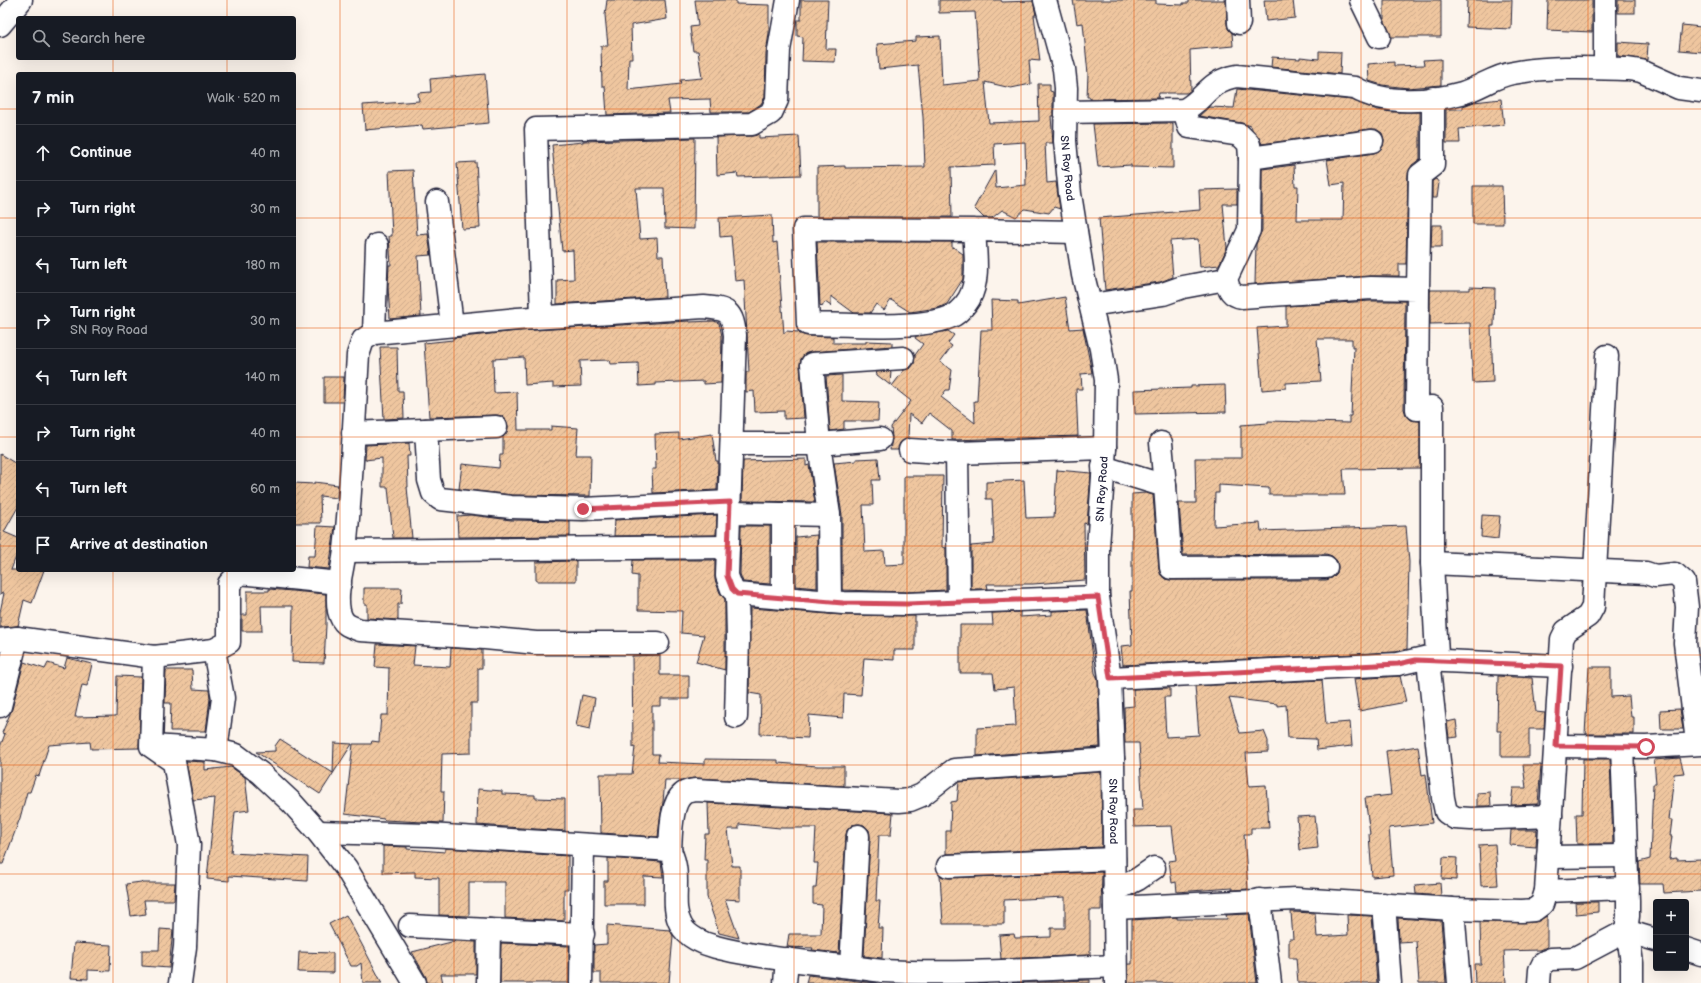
<!DOCTYPE html>
<meta charset="utf-8">
<style>
body{margin:0;font-family:"Balsamiq Sans",sans-serif;background:#242831;color:#f1f3f6}
.controls{position:absolute;right:12px;bottom:12px;display:grid;overflow:hidden;border-radius:4px;box-shadow:0 4px 16px #0002}
.controls button{width:36px;height:36px;display:grid;place-items:center;padding:0;border:0;border-bottom:1px solid #363941;background:#171b24;color:#f1f3f6;font:20px sans-serif}
.stop{position:absolute;width:12px;height:12px;margin:-9px;border:3px solid #d1495b;border-radius:50%;background:#fff}
.stop.end{background:#d1495b;border-color:#fff;box-shadow:0 1px 4px #0008}
.list{margin:0;padding:0;list-style:none}
h2{display:flex;justify-content:space-between;align-items:center;height:52px;margin:0;padding:0 16px;font-size:17px}
h2 small{font-size:13px;font-weight:400;color:#9ea1a6}
.list li{display:grid;grid-template-columns:26px 1fr auto;gap:12px;align-items:center;box-sizing:border-box;height:56px;padding:0 16px;border-top:1px solid #363941}
.list b{display:block;font-size:15px;white-space:nowrap}
.list p{margin:0;font-size:13px;white-space:nowrap;color:#9ea1a6}
.list em{font-size:13px;font-style:normal;color:#9ea1a6}
.icon{flex:none;width:22px;height:22px;fill:none;stroke:currentColor;stroke-width:2;stroke-linecap:round;stroke-linejoin:round}
.map{position:relative;flex:none;width:1701px;height:983px;overflow:hidden}
.search{position:absolute;background:#171b24;box-shadow:0 4px 16px #0002;left:16px;top:16px;width:280px;height:44px;display:flex;align-items:center;gap:10px;box-sizing:border-box;padding:0 14px;border-radius:4px;color:#9ea1a6;font-size:15px}
.panel{position:absolute;background:#171b24;box-shadow:0 4px 16px #0002;left:16px;top:72px;width:280px;height:500px;border-radius:4px}
.map>svg:first-child{display:block}
.building{fill:url(#building-hatch);stroke:#22223b}
.lines{fill:none;stroke-linecap:round;stroke-linejoin:round}
.minor-casing{stroke:#22223b;stroke-width:25}
.minor{stroke:#fff;stroke-width:22}
.route{stroke:#d1495b;stroke-width:5}
.grid{fill:none;stroke:#e8590c;stroke-width:1;stroke-opacity:0.55}
.labels{text-anchor:middle;dominant-baseline:central;stroke-width:3;stroke-linejoin:round;paint-order:stroke}
.street-label{font-size:11px;fill:#22223b;stroke:#fff}
</style>
<div class="map">
<svg width="1701" height="983" viewBox="0 0 1701 983">
<defs>
<pattern id="building-hatch" width="6" height="6" patternUnits="userSpaceOnUse"><rect width="6" height="6" fill="#efc69f"/><path d="M-1 1l2-2M0 6l6-6M5 7l2-2" fill="none" stroke="#cdaa8a"/></pattern>
</defs>
<rect width="100%" height="100%" fill="#fcf4ec"/>
<filter id="ink" filterUnits="userSpaceOnUse"><feTurbulence type="fractalNoise" baseFrequency=".025" numOctaves="2"/><feDisplacementMap in="SourceGraphic" scale="8" xChannelSelector="R" yChannelSelector="G"/><feConvolveMatrix kernelMatrix="1 2 1 2 8 2 1 2 1" color-interpolation-filters="sRGB"/></filter>
<g filter="url(#ink)">
<!-- building -->
<g class="building">
<path d="M607 0H665L667 19 631 25 632 58H629L628 90 681 84 680 80 702 78 698 51H693L690 27 698 26 695 0H736V4L769 5V33L766 54 765 97 761 104 749 112H711L710 99 668 100 670 113 607 115 605 86H602L601 46H608L605 15Z"/>
<path d="M801 0H828L826 49H836L835 62 802 61 803 37 797 36V20H801Z"/>
<path d="M939 0H1001L1002 2 1033 1 1036 15H1034L1040 61 1029 60 1031 84 1011 88 985 82 989 123 1039 121 1038 84H1050V91L1053 92V116H1051L1053 143H1045L1047 183 1056 182 1060 209 1054 207 1049 213 1025 209 1016 217 1002 210 992 218H984L974 208 995 170 996 188 1026 185 1025 142 994 144 995 165 951 167 952 217H817V167L845 166V168L925 167 923 117 918 65 879 69 877 44 916 41V37L940 36 942 85 980 81 975 12 939 13Z"/>
<path d="M1073 0H1156V4L1183 5V3H1189V0H1226L1227 24 1228 29 1232 33 1233 46 1190 50 1191 90 1187 93H1159L1158 98 1090 99V97H1087L1088 74 1083 23 1077 24Z"/>
<path d="M1264 0H1293L1295 18 1266 21Z"/>
<path d="M1384 0H1441V37H1391L1384 19Z"/>
<path d="M1467 0H1512L1511 29 1466 27Z"/>
<path d="M1548 0H1592V32L1547 30Z"/>
<rect x="1618" y="0" width="17" height="13"/>
<path d="M1682 25 1701 27V52L1679 50Z"/>
<path d="M1618 42 1648 44 1647 60 1618 56Z"/>
<path d="M1319 51 1341 52 1340 74 1271 67 1272 57 1300 59V57L1319 59Z"/>
<path d="M1441 59V85L1408 88 1382 85 1369 81 1368 64 1394 62V66L1424 65 1423 60Z"/>
<path d="M485 74 489 123 423 129 422 125 365 130 363 105 419 101 418 93 431 92 430 79Z"/>
<path d="M1237 89 1352 100 1377 110 1392 112H1420V159L1412 165 1408 174 1406 264H1399V276H1370L1255 284 1256 244 1262 230V169L1294 165 1295 186H1298L1297 220H1343L1344 183 1331 185 1327 160 1374 153 1379 151 1383 146 1384 140 1382 133 1376 129H1370L1262 144 1258 136 1252 129 1251 126 1242 123 1199 116 1209 107 1234 108Z"/>
<path d="M1501 99 1504 125 1459 129 1460 143H1446V109H1463V106L1474 102Z"/>
<path d="M1173 123V168L1131 167V165L1098 167 1093 124Z"/>
<path d="M759 134V138L799 136 801 175 738 177 737 173 717 175 716 137 752 136Z"/>
<path d="M695 138 694 229 665 228 664 188H636L640 239 657 238 658 256H663L665 297 557 304V280L574 279 573 250 562 251 552 145 583 142V141Z"/>
<path d="M476 162 480 228 462 229 457 163Z"/>
<path d="M413 170 417 235 428 234 431 255 418 256 421 316 390 319 388 287 389 265H391L389 236H392L389 171Z"/>
<path d="M1436 179 1439 183 1437 198H1432V181Z"/>
<path d="M1473 186H1502L1503 224H1473Z"/>
<path d="M1237 189V204H1223L1227 248 1219 265 1200 267 1198 239 1170 241 1173 277 1160 282 1105 290 1099 218 1200 210 1199 190Z"/>
<path d="M772 215 773 243 777 242 784 334 786 331 798 332 800 334 808 336 833 337V343H866V341L892 342V346L811 352 805 354 801 359 800 365 804 418 784 419V411L755 412 754 391 746 392V372H749L744 280 735 281 731 236 720 237 719 218Z"/>
<path d="M1432 225H1442V247H1431Z"/>
<path d="M817 242H952V248L953 247 963 254V279L947 304 938 308 910 312 891 300 884 310 876 304 870 313H854L831 296V306L825 302 822 307 820 305Z"/>
<path d="M1470 287 1495 288 1494 326H1491L1493 382 1473 383 1470 323 1430 324V290H1470Z"/>
<path d="M1065 297 1070 329 1083 328 1092 373 1081 374 1082 389H1076L1078 436 952 440V431L929 413 922 423 909 414 908 438 900 443 898 450H890L892 438 891 427 911 401 892 386 904 370 910 369 914 364 915 355 923 344 915 338 916 336 948 331 954 335 948 343 952 346 940 362 952 370 949 390H946L941 397 975 423 974 401H977L981 330H992L991 300 1018 301V305Z"/>
<path d="M1371 301H1405L1404 409 1406 415 1411 420 1420 421V468L1343 469 1345 495H1269V488L1219 485V493H1215L1214 526 1260 523 1261 531 1406 526 1409 562 1407 649 1396 652 1123 665 1121 646 1132 645 1130 591H1132V494L1146 493 1153 495 1159 569 1161 575 1165 579 1171 580H1326L1332 578 1337 573 1338 567 1337 561 1332 556 1326 554 1183 555 1179 503H1196L1195 458H1241V425L1268 423V421L1349 423V416H1351L1354 347H1352V339H1317L1321 381 1286 383V388L1262 390 1257 328 1286 326V306Z"/>
<path d="M689 321V322L714 321 719 323 722 336 721 383 704 384V381L656 383V385L639 386 638 363 610 364 609 360 580 361 581 386 553 387V383L525 385 524 357 493 359 494 393 517 392 518 430H551V426L578 428 576 455H591L590 496 512 495 459 489 462 464 499 468 500 455H503V437L507 432 508 426 506 420 502 416 496 415 429 417 424 343 453 340V338L518 331Z"/>
<path d="M380 347H397L398 391H403L404 418 384 419Z"/>
<path d="M891 371 890 385 877 375 876 372Z"/>
<path d="M842 375V401L879 402 878 421H844V429L830 431 826 376Z"/>
<path d="M324 377H344L343 402H324Z"/>
<path d="M1225 385 1226 412 1135 414 1134 390 1191 388V386Z"/>
<path d="M679 433V439L712 434 716 461H718L717 490 653 493 652 469H656L655 434Z"/>
<path d="M409 443 410 456H407L408 487H407L412 538H393L388 487H382V458L365 460 366 445Z"/>
<path d="M0 454 18 465V507L4 532 18 538V551L11 570H44L32 603 24 600 18 626 0 627V612L4 593 2 592 0 595Z"/>
<path d="M878 458 880 480H872L873 505H863L865 552 884 551 885 565 904 564V476H943L942 547 946 548V590L907 592 842 590V515L834 463 856 461V459Z"/>
<path d="M806 459V466L809 465 815 502 742 501 743 461Z"/>
<path d="M1057 470 1091 473 1087 524 1084 523 1085 580 1033 584H987L988 589H971V546L994 544 992 499H986V482L1024 480 1026 518 1054 517Z"/>
<path d="M314 482 338 485 337 498 320 496 321 523H294V483L314 484Z"/>
<path d="M471 515 511 520 570 521V536L458 537 457 516Z"/>
<path d="M717 515 716 535 614 536 615 520Z"/>
<path d="M1482 515 1500 516 1498 539 1481 537Z"/>
<path d="M317 526 335 527 329 569 307 567 308 556H315Z"/>
<path d="M741 526H770V584L743 582 740 574Z"/>
<path d="M817 535V588L796 586V537Z"/>
<path d="M633 560H715V580L720 593 725 599V670L696 662 704 635 681 633 682 611 638 610V576L632 575Z"/>
<path d="M576 561V581H536V562Z"/>
<path d="M364 588H402L401 604H398V620L367 618V604H364Z"/>
<path d="M269 589 326 594V625L324 663 292 662 293 606H261L262 631H242V615H247V591H269Z"/>
<path d="M750 608 842 615 915 616V650H894V660L864 658 861 695 844 694 843 718 809 715 808 738 787 737V735L760 734 761 695 749 693Z"/>
<path d="M1087 610 1095 673 1098 679 1100 747 977 756V728L1016 726 1014 687 995 689 993 673H960V625H993L992 613 1020 612V617L1052 615V611Z"/>
<path d="M377 644 415 646 413 665 450 667 451 648 482 650V668H478V703H471V753L442 754 441 791H444L443 823 384 820V819L345 814 353 744H371L372 741 379 742 381 715H388L389 668 375 667Z"/>
<path d="M660 655V675H689V699H661V706H652V754H659L658 762 705 764V759L778 760V763L818 766H844V786L696 778 681 780H665L663 802 660 819 658 837 601 833 600 774H632L635 747H633L632 656Z"/>
<path d="M67 658 92 664 87 686 82 685 75 717 116 716 117 676 141 677 139 748 91 749 90 742 49 745 39 776 36 775 30 792H27L20 818 3 864H0V747L5 734 2 733 12 709 24 662 45 669 48 663 64 668Z"/>
<path d="M1589 667H1611V697L1629 696 1631 717H1634V734H1585Z"/>
<path d="M166 670H192L193 689 209 690 210 698 206 731H170L171 703H165Z"/>
<path d="M1400 676 1406 702 1359 711 1354 679Z"/>
<path d="M1498 676 1532 678 1536 712 1545 713 1544 729H1529V757H1501V731H1497Z"/>
<path d="M1322 680 1326 724 1350 722 1352 746 1317 750 1316 739 1288 738 1286 705 1277 706V704L1229 698 1240 733 1264 731 1268 741V752L1246 753 1249 786 1266 785 1269 828H1251V834H1244L1248 889 1232 890V888L1177 892 1176 882 1172 883 1169 861 1176 860 1172 826 1134 827 1133 810H1143L1139 743H1125L1124 707 1134 706 1133 689 1170 688V697H1164L1166 737 1199 735 1195 686Z"/>
<path d="M582 695 595 698 590 729 576 726Z"/>
<path d="M1680 709 1683 729H1661L1660 710Z"/>
<path d="M1456 720 1458 737 1449 738 1447 722Z"/>
<path d="M280 739 333 773 334 743 352 744 320 794 256 752 275 751V746Z"/>
<path d="M1418 746 1422 775 1426 774 1432 823 1389 828 1393 875 1372 877 1369 834H1370L1365 798 1391 795 1386 751Z"/>
<path d="M1680 758 1684 773 1674 774 1669 820H1672L1670 836H1672L1669 859 1677 858V860L1701 859V891L1664 893 1663 884H1640L1639 862 1650 859 1653 784H1656L1654 760Z"/>
<path d="M1583 759H1610L1613 844H1577L1576 814H1582Z"/>
<path d="M186 761 205 762V770L231 767 245 777 249 810 235 812 231 853 308 857 307 881 229 876V881L207 879 215 798 193 800Z"/>
<path d="M1523 765H1541L1538 804 1511 805 1513 788H1526Z"/>
<path d="M1101 772 1102 847 946 854V831H950L951 802 957 801 959 782Z"/>
<path d="M478 789 502 791V794L535 795V798L565 799V831L477 825Z"/>
<path d="M1490 792 1491 806H1477V793Z"/>
<path d="M708 803 893 813 891 835H879L876 901H880L878 928H883L882 958 864 956 870 837 869 830 864 825 859 824 852 825 847 830 846 835 839 953 812 950 813 948 787 947 789 934H821L822 905 813 904V888H816L818 863H814L816 828H780L739 824V829H728L732 866H740V900L725 899 739 938 719 933 707 897V860H704L705 834H709Z"/>
<path d="M1315 816 1318 848 1300 850 1297 817Z"/>
<path d="M1511 830H1537L1536 847 1510 845Z"/>
<path d="M1495 844 1498 885 1481 886 1479 845Z"/>
<path d="M383 846 407 847V849L445 852V848L568 856V889H564V921L505 918V882H469V916L439 915V878L415 877V872L383 873Z"/>
<path d="M1443 857 1457 858 1456 880 1442 879Z"/>
<path d="M608 858 661 862 663 877 644 876V904H604V881H608Z"/>
<path d="M1102 872 1101 910H1090V955L1001 959 999 935 1014 934 1015 938 1051 937V928H1065V897L1004 900V924H943L940 875 949 878Z"/>
<path d="M141 882 142 883H175L174 900H144L146 914 131 916 126 884Z"/>
<path d="M1440 883 1441 896 1416 894 1415 885Z"/>
<path d="M1575 902H1598V912L1576 914Z"/>
<path d="M1291 912 1315 913 1317 937 1348 935 1347 915 1372 916 1377 983H1298L1296 958H1289V939H1293Z"/>
<path d="M1249 914 1257 983H1128V964H1132V920L1177 917V919H1227L1226 915Z"/>
<path d="M346 915 360 941 382 983H363L361 963 357 966H351L329 924Z"/>
<path d="M1547 916V947L1539 950 1504 951 1506 983H1475L1474 964H1481L1480 922H1535Z"/>
<path d="M1398 918 1441 921 1446 983H1419L1416 941 1399 942Z"/>
<path d="M607 925 670 930 673 936 669 983H601V973H594V945L607 944Z"/>
<path d="M160 929 173 930 169 968 142 966V950H159Z"/>
<path d="M455 941 476 942V974H441L443 983H427L426 977 412 952Z"/>
<path d="M74 943 111 945 110 971 88 970V979L71 978Z"/>
<path d="M501 943 569 946V983H500Z"/>
<path d="M299 952 333 953V973L298 972Z"/>
<path d="M808 975 858 981 877 983H806Z"/>
<path d="M1090 980V983H1014L1028 982Z"/>
</g>
<g class="lines">
<defs>
<g id="minor">
<path id="s1" d="M1045 0 1064 69 1066 88 1065 141 1070 194 1083 275 1101 349 1106 380 1105 448 1098 547V597L1110 678 1113 759 1116 983"/>
<path d="M1238 0 1239 23"/>
<path d="M1361 0 1379 37"/>
<path d="M1605 0V68"/>
<path d="M0 25 21 0"/>
<path d="M1184 110 1189 127 1240 135 1249 144 1250 158"/>
<path d="M1065 112 1184 110C1206 99 1207 81 1237 76L1355 88C1384 105 1430 102 1462 93 1480 88 1494 76 1513 73 1551 66 1590 68 1628 69L1641 71 1679 88 1701 91"/>
<path d="M437 202 452 325"/>
<path d="M974 230C975 252 980 280 969 299 966 304 959 312 954 315 926 331 842 324 808 324L804 229 974 230 1076 232"/>
<path d="M1418 289 1420 175 1433 165V98"/>
<path d="M1091 305 1163 294 1183 287 1226 279"/>
<path d="M542 317 536 129 752 124 771 113 777 100 779 50 788 0"/>
<path d="M374 333 377 245"/>
<path d="M426 430 429 480 433 493 440 499 511 507 583 509 729 502"/>
<path d="M353 433 496 427"/>
<path d="M1161 443 1165 486"/>
<path d="M732 444H819L880 439"/>
<path d="M910 450 957 453 1105 448"/>
<path d="M957 453 959 602"/>
<path d="M1103 467 1165 486 1171 568 1326 567"/>
<path d="M729 513 829 515"/>
<path d="M783 514V597"/>
<path d="M345 551 728 547"/>
<path d="M1432 563 1646 573 1655 576 1675 574 1684 582 1687 607 1685 643 1696 734 1701 738"/>
<path d="M830 602 829 515 819 444 812 364 903 358"/>
<path d="M0 640 17 638 154 657 151 746 174 762 189 845 185 947 180 983"/>
<path d="M658 643H536L485 638 360 630C348 626 342 624 339 611 335 591 343 570 345 550 352 485 354 420 358 355L363 340 374 333 517 319 704 307C728 309 732 311 735 335L727 576 732 589 737 594 843 603 907 604 1098 597"/>
<path d="M214 650 223 698 216 750"/>
<path d="M154 657 214 650 229 642V584L239 573 340 583"/>
<path d="M1421 660 1561 666"/>
<path d="M1428 660 1443 798 1446 812 1455 818 1471 819 1551 816"/>
<path d="M1110 678 1398 664 1437 655 1432 563V407L1417 409 1418 289 1371 288 1242 297C1231 295 1229 290 1226 279L1249 230 1250 158 1372 141"/>
<path d="M0 706 17 638"/>
<path d="M736 717 738 639 737 594"/>
<path d="M152 746 216 750 236 755 260 773 292 803 318 832 346 868 415 983"/>
<path d="M1556 746 1646 747 1701 744"/>
<path d="M1622 747 1628 900V916L1626 931 1629 942 1632 963V983"/>
<path d="M318 832 429 835 657 849 670 851C683 876 669 904 681 925 687 937 704 944 716 947 741 954 766 957 791 960 822 964 852 967 882 971 960 975 1037 969 1115 966"/>
<path d="M670 851C671 836 670 804 683 794 686 791 691 791 695 790L899 801 910 800 922 795 954 770 1113 759"/>
<path d="M1548 857 1626 856"/>
<path d="M948 866 1114 859"/>
<path d="M1114 891 1138 879 1154 868"/>
<path d="M1546 891 1628 888"/>
<path d="M1260 900 1270 983"/>
<path d="M1384 904 1390 983"/>
<path d="M1115 908 1296 899 1453 909 1522 911 1534 910 1542 904 1546 891 1562 639 1566 631 1588 616 1593 607 1607 356"/>
<path d="M1453 909 1459 983"/>
<path d="M410 926 489 930"/>
<path d="M1686 949 1701 954"/>
<path d="M851 967 858 836"/>
<path d="M488 983 489 930 583 934"/>
<path d="M581 983 583 845"/>
<path d="M785 983 787 959"/>
<path d="M1539 983 1540 970 1544 962 1551 959 1575 958 1626 931 1656 940"/>
</g>
</defs>
<!-- minor casing -->
<use href="#minor" class="minor-casing"/>
<!-- minor -->
<use href="#minor" class="minor"/>
</g>
</g>
<g class="lines" filter="url(#ink)">
<!-- route -->
<path class="route" d="M583 509 730 502 727 576 732 589 737 594 843 603 907 604 1098 597 1110 678 1398 664 1416 660 1561 666 1556 746 1646 747"/>
</g>
<!-- grid -->
<path class="grid" d="M113 0V18M227 0V18M340 0V983M454 0V983M567 0V983M680 0V983M794 0V983M907 0V983M1021 0V983M1134 0V983M1247 0V983M1361 0V983M1474 0V983M1588 0V983M113 58V74M227 58V74M0 109H18M294 109H1701M0 218H18M294 218H1701M0 328H18M294 328H1701M0 437H18M294 437H1701M0 546H18M294 546H1701M113 570V983M227 570V983M0 655H1701M0 765H1701M0 874H1701"/>
<g class="labels">
<!-- street labels -->
<g class="street-label">
<text stroke="none"><textPath href="#s1" startOffset="171">SN Roy Road</textPath></text>
<text transform="translate(1102 489) rotate(-86)">SN Roy Road</text>
<text stroke="none"><textPath href="#s1" startOffset="819">SN Roy Road</textPath></text>
</g>
</g>
</svg>
<div class="controls">
<button>+</button>
<button>−</button>
</div>
<div class="stop" style="left:1646px;top:747px"></div>
<div class="stop end" style="left:583px;top:509px"></div>
<div class="search"><svg class="icon" aria-label="search" viewBox="0 0 24 24"><circle cx="10" cy="10" r="6"/><path d="M15 15l6 6"/></svg>Search here</div>
<section class="panel">
<h2>7 min<small>Walk · 520 m</small></h2>
<ul class="list">
<li><svg class="icon" aria-label="ahead" viewBox="0 0 24 24"><path d="M12 20V5M6 11l6-6 6 6"/></svg><div><b>Continue</b></div><em>40 m</em></li>
<li><svg class="icon" aria-label="right" viewBox="0 0 24 24"><path d="M7 20v-9h11M14 6l5 5-5 5"/></svg><div><b>Turn right</b></div><em>30 m</em></li>
<li><svg class="icon" aria-label="left" viewBox="0 0 24 24"><path d="M17 20v-9H6M10 6l-5 5 5 5"/></svg><div><b>Turn left</b></div><em>180 m</em></li>
<li><svg class="icon" aria-label="right" viewBox="0 0 24 24"><path d="M7 20v-9h11M14 6l5 5-5 5"/></svg><div><b>Turn right</b><p>SN Roy Road</p></div><em>30 m</em></li>
<li><svg class="icon" aria-label="left" viewBox="0 0 24 24"><path d="M17 20v-9H6M10 6l-5 5 5 5"/></svg><div><b>Turn left</b></div><em>140 m</em></li>
<li><svg class="icon" aria-label="right" viewBox="0 0 24 24"><path d="M7 20v-9h11M14 6l5 5-5 5"/></svg><div><b>Turn right</b></div><em>40 m</em></li>
<li><svg class="icon" aria-label="left" viewBox="0 0 24 24"><path d="M17 20v-9H6M10 6l-5 5 5 5"/></svg><div><b>Turn left</b></div><em>60 m</em></li>
<li><svg class="icon" aria-label="arrive" viewBox="0 0 24 24"><path d="M6 21V4h12l-3 4 3 4H6"/></svg><div><b>Arrive at destination</b></div></li>
</ul>
</section>
</div>
